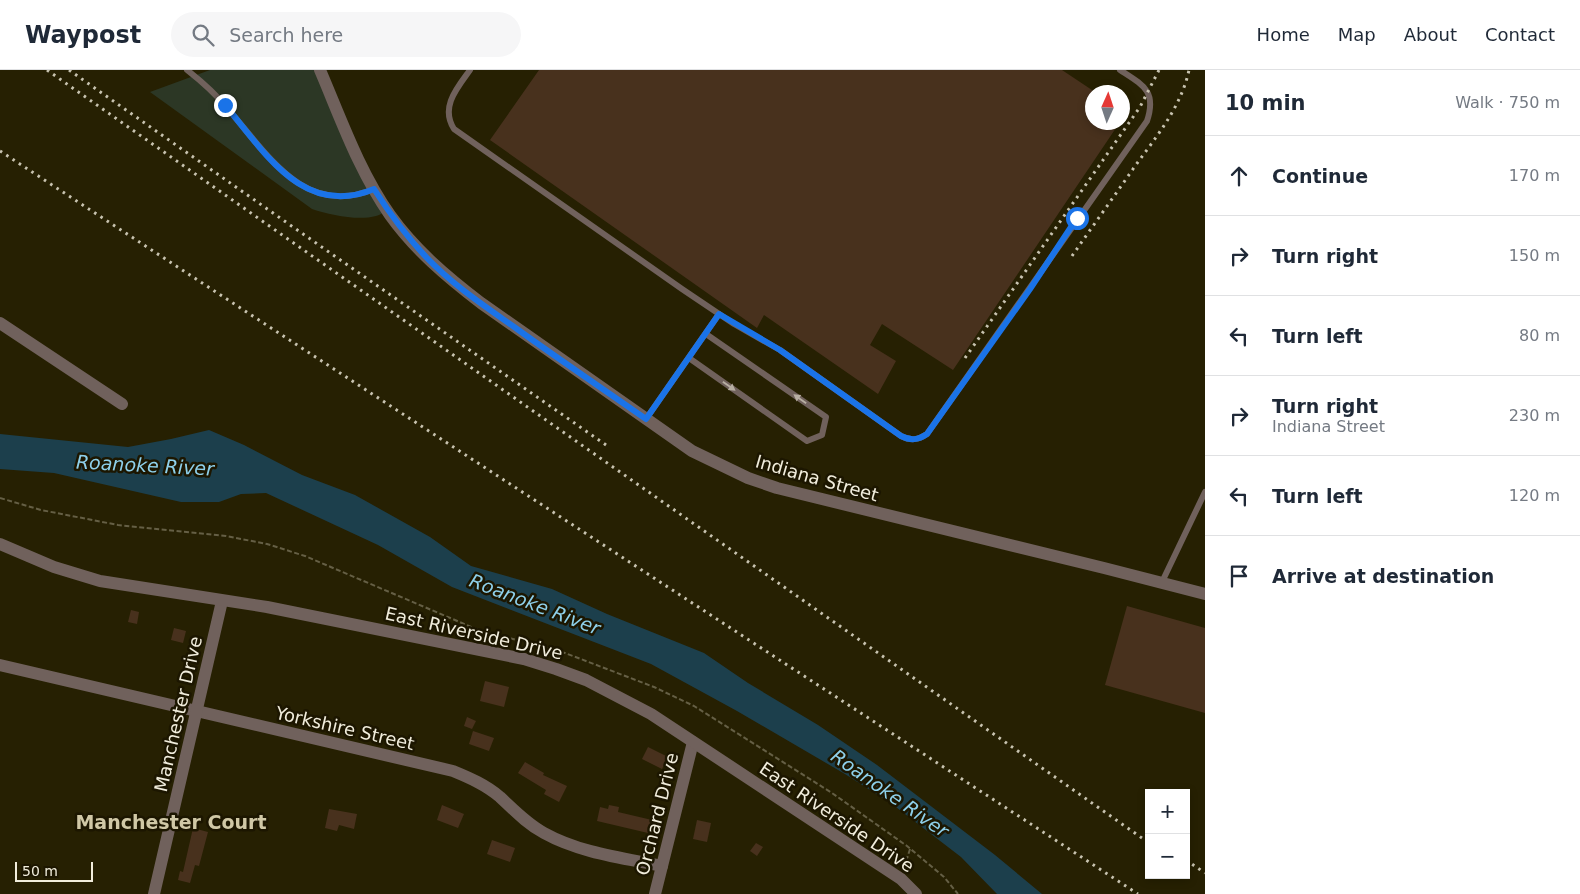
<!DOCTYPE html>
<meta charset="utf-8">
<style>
body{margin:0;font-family:"DejaVu Sans",sans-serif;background:#f6f6f7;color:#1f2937}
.controls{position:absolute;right:15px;bottom:15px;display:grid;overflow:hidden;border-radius:0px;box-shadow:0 2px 8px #0003}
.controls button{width:45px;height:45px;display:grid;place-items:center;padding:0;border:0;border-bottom:1px solid #e0e1e3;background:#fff;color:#1f2937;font:25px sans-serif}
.compass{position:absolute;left:1085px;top:15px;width:45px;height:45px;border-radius:50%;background:#fff;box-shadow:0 2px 8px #0003;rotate:3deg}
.scale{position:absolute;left:15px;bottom:12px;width:78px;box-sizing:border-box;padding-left:5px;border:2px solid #f1eddc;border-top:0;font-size:14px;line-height:18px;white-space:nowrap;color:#f1eddc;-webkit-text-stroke:4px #1c1600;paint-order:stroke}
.stop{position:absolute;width:15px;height:15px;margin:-11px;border:4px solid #1a73e8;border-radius:50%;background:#fff}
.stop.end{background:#1a73e8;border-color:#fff;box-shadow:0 1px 5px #0008}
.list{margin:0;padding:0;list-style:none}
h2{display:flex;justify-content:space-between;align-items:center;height:65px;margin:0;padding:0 20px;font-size:21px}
h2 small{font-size:16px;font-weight:400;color:#747a83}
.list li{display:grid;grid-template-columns:32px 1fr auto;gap:15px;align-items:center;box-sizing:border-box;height:80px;padding:0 20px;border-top:1px solid #e0e1e3}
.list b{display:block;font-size:19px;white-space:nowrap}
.list p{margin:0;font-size:16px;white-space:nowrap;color:#747a83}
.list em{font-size:16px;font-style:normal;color:#747a83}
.icon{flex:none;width:28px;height:28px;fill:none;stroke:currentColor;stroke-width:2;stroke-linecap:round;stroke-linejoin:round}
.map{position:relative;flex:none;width:1205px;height:824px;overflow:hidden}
header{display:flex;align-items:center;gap:30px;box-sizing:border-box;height:70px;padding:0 25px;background:#fff;border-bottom:1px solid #e0e1e3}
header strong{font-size:24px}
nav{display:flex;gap:28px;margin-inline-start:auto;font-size:18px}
.search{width:350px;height:45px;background:#f6f6f7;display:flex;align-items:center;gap:12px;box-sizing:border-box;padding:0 18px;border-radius:28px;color:#747a83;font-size:19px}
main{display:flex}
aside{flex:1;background:#fff}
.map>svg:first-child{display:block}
.green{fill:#2c3725}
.water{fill:#1c3f4c}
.building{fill:#48311d}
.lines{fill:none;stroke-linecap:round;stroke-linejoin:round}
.path{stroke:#655f45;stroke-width:2;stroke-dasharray:5 2.5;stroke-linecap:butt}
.service{stroke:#70615c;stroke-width:6}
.minor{stroke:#70615c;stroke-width:12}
.tertiary{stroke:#70615c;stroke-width:12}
.rail{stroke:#c8c3b0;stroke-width:3;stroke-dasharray:2.5 5;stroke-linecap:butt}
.oneway{fill:#b7aea2}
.route{stroke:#1a73e8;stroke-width:6}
.labels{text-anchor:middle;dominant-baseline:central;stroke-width:5;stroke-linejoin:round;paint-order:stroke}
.street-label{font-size:18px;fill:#f1eddc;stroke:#1c1600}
.water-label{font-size:19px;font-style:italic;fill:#8ed0ea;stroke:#1c1600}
.neighbourhood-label{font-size:19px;font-weight:bold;fill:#d0c8a6;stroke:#1c1600}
</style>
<header>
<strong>Waypost</strong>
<div class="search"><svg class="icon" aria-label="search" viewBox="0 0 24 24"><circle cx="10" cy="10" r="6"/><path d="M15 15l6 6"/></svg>Search here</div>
<nav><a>Home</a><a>Map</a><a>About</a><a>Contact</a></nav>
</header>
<main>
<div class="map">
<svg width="1205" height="824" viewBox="0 0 1205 824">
<rect width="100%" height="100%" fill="#262002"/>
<!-- green -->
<path class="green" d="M210 0H320L387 140C384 142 380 145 376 146 358 151 330 145 312 139L150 22Z"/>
<!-- water -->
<path class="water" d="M209 360 244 375 302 405 355 425 430 467 471 496 552 519 607 544 704 583 748 613 818 655 877 695 995 785 1042 824H997L961 787 892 734 845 704 737 641 651 594 452 517 378 475 266 423 241 424 219 432H181L54 403 0 399V364L128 377 171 369Z"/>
<!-- building -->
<g class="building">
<path d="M539 0H1062L1092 20V52H1120L953 300 882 254 870 275 896 291 878 324 764 245 757 258 490 70Z"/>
<path d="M1127 536 1205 558V643L1105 615Z"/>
<path d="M131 540 139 542 137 554 128 552Z"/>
<path d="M174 558 186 561 183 573 171 570Z"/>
<path d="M485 611 509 617 504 637 480 631Z"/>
<path d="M467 647 476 651 472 659 464 656Z"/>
<path d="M473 661 494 668 489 681 469 674Z"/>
<path d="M648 677 668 687 662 699 642 689Z"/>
<path d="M525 692 544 703 543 705 567 716 559 732 544 724 546 720 518 703Z"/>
<path d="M442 735 464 744 458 758 437 750Z"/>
<path d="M609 735 619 737 618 742 652 750 648 763 597 751 600 737 608 739Z"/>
<path d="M329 739 357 744 354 759 339 755 337 761 325 758Z"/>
<path d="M697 750 711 753 707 772 693 769Z"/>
<path d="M193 758 208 762 199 796 195 795 190 813 178 810 180 801 183 802Z"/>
<path d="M492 770 515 778 510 792 487 784Z"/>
<path d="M756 773 763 777 757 786 750 781Z"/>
</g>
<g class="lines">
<!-- path -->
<g class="path">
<path d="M0 428 41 440 118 455 226 466 267 474 305 486 476 559 565 583 654 617 694 636 832 723 907 776 944 807 958 824"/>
<path d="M904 798 910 779"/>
</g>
<!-- service -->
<g class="service">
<path d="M187 0C201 11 215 23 226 37 266 81 303 149 374 119"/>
<path d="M470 0C457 18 440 37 454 59L682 219 734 254 780 280 901 366C911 371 918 370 927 364L1147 51C1157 21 1143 15 1120 0"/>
<path d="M689 288 807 371 822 365 826 347 706 264"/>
<path d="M646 349 719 244"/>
<path d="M1162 512 1205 422"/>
</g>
<!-- minor -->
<g class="minor">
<path d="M0 253 122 334"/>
<path d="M0 595 453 701C470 708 486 715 500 727 514 740 527 754 544 763 580 783 623 788 662 796"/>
<path d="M154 824 222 531"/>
<path d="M655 824 693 672"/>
</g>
<!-- tertiary -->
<g class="tertiary">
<path d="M320 0C341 49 359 101 390 145 415 180 447 207 481 233L692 381 748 408 777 418 1104 498 1205 524"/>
<path d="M0 474 54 497 100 511 267 537 524 589 556 599 586 610 651 644 901 809 916 824"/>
</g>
<!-- rail -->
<g class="rail">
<path d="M47 0 1149 773"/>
<path d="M69 0 293 157 606 375"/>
<path d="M0 81 1138 824"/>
<path d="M1072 186C1092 157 1113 128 1133 99 1155 68 1181 38 1189 0"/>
<path d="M965 288 1140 37 1159 0"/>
<path d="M1186 790 1205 803"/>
</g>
</g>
<!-- one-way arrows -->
<defs><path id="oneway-solid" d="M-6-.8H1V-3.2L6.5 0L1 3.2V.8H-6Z" transform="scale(1.25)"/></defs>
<g class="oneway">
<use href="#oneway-solid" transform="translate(729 316) rotate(35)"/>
<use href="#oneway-solid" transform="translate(800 329) rotate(-145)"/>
</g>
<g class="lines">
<!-- route -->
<path class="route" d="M225 35C264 81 303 149 374 119 390 144 407 167 427 188 454 216 486 237 517 259 560 290 603 319 646 349L719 244 780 280 901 366C911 371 918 370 927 364L1030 219 1077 148"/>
</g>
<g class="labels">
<!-- street labels -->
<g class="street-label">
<text transform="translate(817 408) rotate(16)">Indiana Street</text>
<text transform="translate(474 563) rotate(13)">East Riverside Drive</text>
<text transform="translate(178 644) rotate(-77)">Manchester Drive</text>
<text transform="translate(345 658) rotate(13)">Yorkshire Street</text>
<text transform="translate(657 744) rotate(-76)">Orchard Drive</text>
<text transform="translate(837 747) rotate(34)">East Riverside Drive</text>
</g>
<!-- water labels -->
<g class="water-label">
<text transform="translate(145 395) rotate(3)">Roanoke River</text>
<text transform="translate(535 534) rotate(21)">Roanoke River</text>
<text transform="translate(890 723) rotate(35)">Roanoke River</text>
</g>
<!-- neighbourhood labels -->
<g class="neighbourhood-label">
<text x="171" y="752">Manchester Court</text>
</g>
</g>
</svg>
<div class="controls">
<button>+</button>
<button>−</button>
</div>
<svg class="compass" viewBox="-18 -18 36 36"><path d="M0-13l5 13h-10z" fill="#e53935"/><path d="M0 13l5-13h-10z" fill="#747a83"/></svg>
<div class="scale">50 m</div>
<div class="stop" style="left:1077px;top:148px"></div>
<div class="stop end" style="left:225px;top:35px"></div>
</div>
<aside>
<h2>10 min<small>Walk · 750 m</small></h2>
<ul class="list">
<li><svg class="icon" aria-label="ahead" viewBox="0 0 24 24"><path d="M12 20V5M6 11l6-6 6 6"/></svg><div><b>Continue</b></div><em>170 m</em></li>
<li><svg class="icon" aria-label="right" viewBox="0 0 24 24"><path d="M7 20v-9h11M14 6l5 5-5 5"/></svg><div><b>Turn right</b></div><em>150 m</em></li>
<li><svg class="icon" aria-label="left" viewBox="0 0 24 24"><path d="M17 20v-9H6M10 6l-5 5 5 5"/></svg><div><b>Turn left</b></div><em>80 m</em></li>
<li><svg class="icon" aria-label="right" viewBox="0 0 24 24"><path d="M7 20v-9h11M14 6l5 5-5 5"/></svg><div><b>Turn right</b><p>Indiana Street</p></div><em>230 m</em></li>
<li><svg class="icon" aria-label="left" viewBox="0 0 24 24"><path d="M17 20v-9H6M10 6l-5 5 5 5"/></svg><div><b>Turn left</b></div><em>120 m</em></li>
<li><svg class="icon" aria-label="arrive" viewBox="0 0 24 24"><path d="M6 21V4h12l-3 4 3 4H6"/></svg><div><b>Arrive at destination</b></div></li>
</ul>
</aside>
</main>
